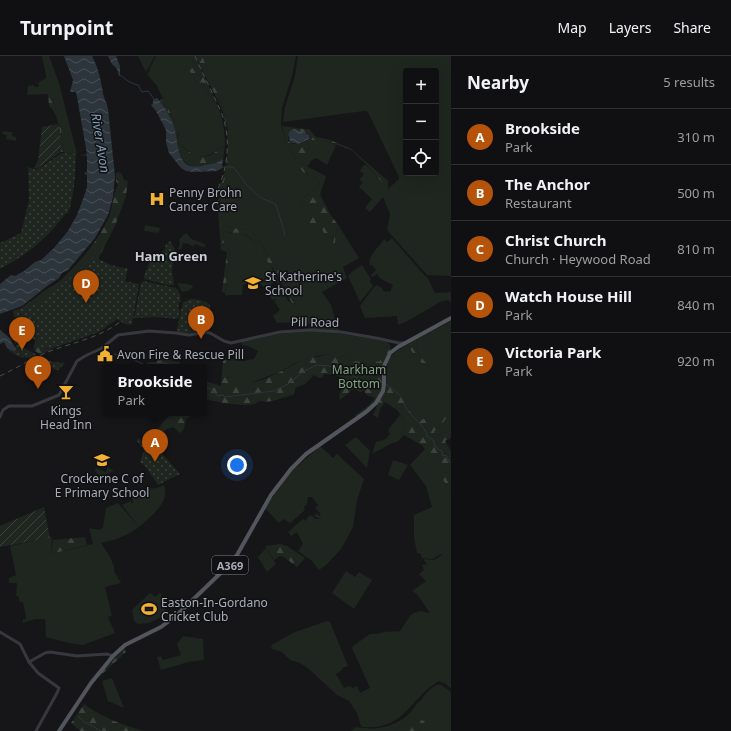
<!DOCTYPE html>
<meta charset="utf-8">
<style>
body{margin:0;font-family:"Noto Sans",sans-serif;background:#1e1e20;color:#f1f3f6}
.controls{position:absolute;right:12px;top:12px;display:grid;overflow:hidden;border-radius:4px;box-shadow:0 4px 16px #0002}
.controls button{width:36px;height:36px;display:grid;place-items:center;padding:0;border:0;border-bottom:1px solid #303032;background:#101012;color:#f1f3f6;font:20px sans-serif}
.you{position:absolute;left:237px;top:409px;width:14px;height:14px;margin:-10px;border:3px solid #fff;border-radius:50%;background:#1a73e8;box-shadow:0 0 0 6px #1a73e833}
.badge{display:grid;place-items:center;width:26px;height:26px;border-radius:50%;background:#b45309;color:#fff;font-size:13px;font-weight:700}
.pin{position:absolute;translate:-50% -33px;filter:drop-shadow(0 1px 2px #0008)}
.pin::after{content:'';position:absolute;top:21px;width:14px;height:12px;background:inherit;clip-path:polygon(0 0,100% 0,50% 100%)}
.popup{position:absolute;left:103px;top:308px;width:104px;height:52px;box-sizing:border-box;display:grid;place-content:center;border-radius:4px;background:#101012;filter:drop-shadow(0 1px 3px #0005);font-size:13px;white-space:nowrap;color:#9c9d9f}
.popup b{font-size:15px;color:#f1f3f6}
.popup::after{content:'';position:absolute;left:50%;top:100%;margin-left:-8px;border:8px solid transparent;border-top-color:#101012}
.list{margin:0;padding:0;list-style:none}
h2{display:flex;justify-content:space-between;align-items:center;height:52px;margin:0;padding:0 16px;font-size:17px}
h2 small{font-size:13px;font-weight:400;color:#9c9d9f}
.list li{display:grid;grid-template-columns:26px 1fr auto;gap:12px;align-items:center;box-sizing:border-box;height:56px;padding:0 16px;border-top:1px solid #303032}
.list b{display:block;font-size:15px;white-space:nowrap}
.list p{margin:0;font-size:13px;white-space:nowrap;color:#9c9d9f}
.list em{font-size:13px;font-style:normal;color:#9c9d9f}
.icon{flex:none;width:22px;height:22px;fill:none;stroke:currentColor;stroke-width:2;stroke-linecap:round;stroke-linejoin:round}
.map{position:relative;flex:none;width:451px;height:675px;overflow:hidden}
header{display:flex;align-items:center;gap:24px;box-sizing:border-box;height:56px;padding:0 20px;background:#101012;border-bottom:1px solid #303032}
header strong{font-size:19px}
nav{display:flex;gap:22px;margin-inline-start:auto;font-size:14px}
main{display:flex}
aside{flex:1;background:#101012}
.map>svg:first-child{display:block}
.grass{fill:#1e261f;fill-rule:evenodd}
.forest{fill:url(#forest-firs);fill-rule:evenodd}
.park{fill:url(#park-dots)}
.garden{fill:url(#garden-furrows)}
.water{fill:url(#water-waves)}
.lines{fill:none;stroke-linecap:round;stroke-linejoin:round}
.stream{stroke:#2c353c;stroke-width:1}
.minor{stroke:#37383d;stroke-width:3}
.major{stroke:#53555c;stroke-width:4}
.rail{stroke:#4a4c52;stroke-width:1;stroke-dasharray:5 4;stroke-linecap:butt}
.labels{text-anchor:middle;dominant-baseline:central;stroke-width:3;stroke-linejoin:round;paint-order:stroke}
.shield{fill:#111113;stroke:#7b7e86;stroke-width:1}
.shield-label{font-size:11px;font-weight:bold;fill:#a8adb8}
.poi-label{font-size:12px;fill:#a8adb8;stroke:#111113;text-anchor:start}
.street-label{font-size:12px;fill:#a8adb8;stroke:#111113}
.park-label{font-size:12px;fill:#7fa381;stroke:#111113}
.water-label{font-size:13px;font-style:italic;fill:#7f9bb3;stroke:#111113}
.neighbourhood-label{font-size:13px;font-weight:bold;fill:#c9ccd4;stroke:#111113}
</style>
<header>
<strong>Turnpoint</strong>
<nav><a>Map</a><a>Layers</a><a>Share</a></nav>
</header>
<main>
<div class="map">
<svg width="451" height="675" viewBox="0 0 451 675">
<defs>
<pattern id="forest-firs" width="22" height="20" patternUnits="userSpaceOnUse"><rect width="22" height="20" fill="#1e261f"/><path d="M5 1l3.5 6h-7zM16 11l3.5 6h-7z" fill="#3c433d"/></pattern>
<pattern id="park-dots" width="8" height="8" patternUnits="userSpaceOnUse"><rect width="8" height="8" fill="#1e261f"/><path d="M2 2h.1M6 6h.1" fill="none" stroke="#3c433d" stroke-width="1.8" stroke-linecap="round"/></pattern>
<pattern id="garden-furrows" width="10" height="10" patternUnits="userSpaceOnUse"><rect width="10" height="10" fill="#1e261f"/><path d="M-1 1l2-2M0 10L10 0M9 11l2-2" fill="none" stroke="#3c433d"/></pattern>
<pattern id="water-waves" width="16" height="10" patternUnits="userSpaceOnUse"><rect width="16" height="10" fill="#2c353c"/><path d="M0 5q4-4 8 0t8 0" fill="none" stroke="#485056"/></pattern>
</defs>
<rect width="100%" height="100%" fill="#161618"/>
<!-- grass -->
<g class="grass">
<path d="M42 0H49L59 27 77 98 65 97 64 96 61 72 58 66 52 37H48V38L27 39 28 30 33 29 35 31H39L38 27 46 22V20Z"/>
<path d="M138 0H155L146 16Z"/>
<path d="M156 0H191L195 10 189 14 197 27 198 28 202 26 218 54 219 53C223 65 225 77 225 89 216 96 208 101 197 101L178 87 177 84 179 78 172 60 167 52 157 30 147 18 149 16 150 12Z"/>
<path d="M202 0H296L292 20 282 52 281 69 286 86 304 117 306 116 308 120H314L320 128 301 144 303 150 306 156 303 159 314 175 321 171 327 182 332 180 334 182 333 187H335L337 170H339L359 202 343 211 347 222 322 236 331 249 338 273 340 275 312 273 308 270H312L313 271 335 272V267L308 268 303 266 277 267 273 260 280 254 274 245 277 243 272 244 270 241 275 236 281 233 276 225 271 228 273 231 268 232 266 229 263 231 257 223 258 222 256 220 249 224 250 226 243 229 242 239H225L230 193 224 191 223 174C232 180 235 174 243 178 262 186 275 219 284 236V238L289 246 291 245 294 249H296L282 227 286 225 251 174 233 172 221 168 219 141 228 107V73L221 46Z"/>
<path d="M298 0H451V220L427 219 387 174 390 158 383 141 370 156 365 152 372 143 359 131 363 126 359 124 364 118 360 115 364 109H366L388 133 399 123V121L368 56 364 55 283 66 285 51 295 20ZM406 15H436V117H406Z"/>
<path d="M3 75 12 76V80L16 81V85L6 83 7 79 2 78Z"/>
<path d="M311 84 326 85 336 89 327 109 316 102 312 104 307 111 300 107 297 104 307 96Z"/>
<path d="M145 168V169L160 172 159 177 144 175Z"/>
<path d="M187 177C191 186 199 184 206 189L204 191 195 188 193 191 189 188 183 187 181 193 178 194 180 187 179 184 183 179Z"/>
<path d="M392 182 425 220 428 222 430 227 435 237 451 236V246L448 244 440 246 406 266 398 269 397 260 365 262 360 250 374 231 377 229 383 233 382 234 386 236 387 235 390 236 393 229C387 226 379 223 377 218L372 221 371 219 376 214 372 209 370 210C367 199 379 192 384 183L387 186Z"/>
<path d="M362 209 371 223 370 225 373 230 360 246 348 220 353 215Z"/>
<path d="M177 227 189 228V229H193C192 235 186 235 182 236Z"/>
<path d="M451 265V375L436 379 434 376 447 362 418 365 405 350 403 343 386 329C389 304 382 303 407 289L413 298 432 313C424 305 413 295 417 283Z"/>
<path d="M298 276C329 275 357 280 387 286L391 290 381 304 379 306 376 305 371 309 352 304 349 298 337 302 327 298 303 303 279 316 251 327H243L230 322 226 319V304L235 303 243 305 254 303 258 295 248 290 242 289V286L278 278Z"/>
<path d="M400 359 405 365 402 381 397 386 390 388 372 398 376 386 386 383 390 378 388 374Z"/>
<path d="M356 381 370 395 367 412 345 389Z"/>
<path d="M320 390 333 402 337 398 364 423 357 444 353 471 341 493 326 509 319 514 312 505 298 495 303 488 297 476 291 480 288 476 303 463 305 465 310 459 316 463H320L314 460 317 457 319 460 321 458 315 452 318 449 312 441H308L307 449 304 450 305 454 290 467 284 463 279 467 265 452 288 419Z"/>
<path d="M425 393 451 437V633L446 628 439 625C411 641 404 675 363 671L361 670 357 657 349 645 337 639 309 613 300 607 290 604 282 596 272 593 271 591 273 588 295 576 327 565 330 566 348 610 342 612V614L336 618 344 632 349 630 353 632 357 630 360 637 370 632 352 592 353 590 370 578H376L384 576 400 575 410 560 414 557 420 555 430 557 417 538 412 535 426 525 419 518 424 514 422 509 427 508 423 503 434 504 442 499 441 498 433 503 422 502 420 497H417L414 482V459L432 451 426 430 410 409Z"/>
<path d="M393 404 408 409 399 424 388 419Z"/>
<path d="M108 411 114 415 100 421 95 415 96 412 106 416Z"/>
<path d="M164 429C171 446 150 461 139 471L122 449 131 445V447H133L132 440 142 439 147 436 146 433 157 432Z"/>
<path d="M118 447 139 471C127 480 115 484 101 487L110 501 114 510V515L121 527 105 531 112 560 108 561 115 577 83 589 69 587 46 581 45 563H35L23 567V563H26V561L23 546H20L18 540H16L17 527H9V522L16 519 10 490 52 481 51 498 93 488 89 472 100 474 103 471 106 452Z"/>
<path d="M266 492 276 508 267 516 258 501Z"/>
<path d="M346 515 355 521 359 516 372 524 354 553 332 537Z"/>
<path d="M150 537 155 541 160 537 167 550 165 551V559L149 567 138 568 134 565 132 554Z"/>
<path d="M183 580 203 583 204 604 189 606 161 614 157 601 161 600 163 604 181 599 177 588Z"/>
<path d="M112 622 124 652 108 645 102 625Z"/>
<path d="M437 629H441L451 636V675H420L424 665 409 661 403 668 395 675H351L356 671C376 675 396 671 411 656 414 652 417 647 421 644 425 638 430 632 437 629Z"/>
</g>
<!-- forest -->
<g class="forest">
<path d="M191 0H195L219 53 218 54 202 26 198 28 197 27 189 14 195 10Z"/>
<path d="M196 0H202C224 50 240 87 219 141L215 140C231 113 232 76 219 47 212 31 202 17 196 0Z"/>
<path d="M48 37H52L58 66 61 72 64 96H61C60 82 60 58 49 50Z"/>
<path d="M163 42 179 75 177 84 178 87C198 104 204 106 225 89L223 104 222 103C217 108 212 108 205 110 188 114 179 103 176 87 176 83 176 78 175 74 172 64 166 53 160 44Z"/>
<path d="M282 70C288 70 305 74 309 73L316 81 327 83 350 92 388 125V133L364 106 351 94 329 86 311 84 304 103 301 105 298 104 300 107 324 119 326 121 320 138 330 158 339 170 337 171 335 187H333L334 183 332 180 327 182 321 172 314 175 302 159 306 156 303 150 301 144 320 128 314 120H308L306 116 304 117 296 107V103L286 86ZM296 74 307 78 309 83C302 87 295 91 288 85V77Z"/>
<path d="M118 116 122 118 124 124 128 125 126 140 115 170 95 209 91 234 17 254C28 249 37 240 47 233 53 229 60 226 65 220 82 204 99 183 109 161 112 153 114 135 118 129L116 125V117Z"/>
<path d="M219 143 221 148 222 168 233 172 251 174 286 225 282 228 296 250 294 249C286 239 282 229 277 219 274 212 268 207 264 201 260 194 256 186 249 181 239 173 233 180 223 174L224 191 230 193 225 237 222 236 227 196 221 194 217 144Z"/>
<path d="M36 280 39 281 46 293H49L51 294 40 298 35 295 37 286 35 281Z"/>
<path d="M417 283C413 295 425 306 433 314 421 309 414 299 407 289Z"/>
<path d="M391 291 383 309V325L381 334 377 344 357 361 355 359C362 354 370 350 375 342L367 339 363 334 361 336 353 333 340 344 339 340 345 323 335 319 324 318 323 321 319 322 314 319 305 328 295 332V336L293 339C283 341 270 348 260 345 258 345 256 348 254 348 245 351 213 346 204 342V323C208 327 216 328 221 330L223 305 226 304V319L230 322H240L243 327H251L265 323 288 312 303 303 307 301H318L327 298 337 302 349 298 352 304 371 309 376 305 379 306 380 304Z"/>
<path d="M158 302 178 306 185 311H155Z"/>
<path d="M386 329 395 333 404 343 405 350 418 365 445 355 448 357 447 362 434 376 436 379 451 375V382L445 385 451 395V437L423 390 404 379 402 382 405 365 397 354 385 346 380 353 378 362 373 359Z"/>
<path d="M173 357H196L186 363 184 373 180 377 173 371C164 372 159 381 153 388L150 384 164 365Z"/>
<path d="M85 481 87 489 51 498 53 484Z"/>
<path d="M280 488 287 490 305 502 297 511 284 501 280 500 274 504 265 490Z"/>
<path d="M124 593 126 596 99 621 100 618Z"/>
<path d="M84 648C103 662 121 668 143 675H80L71 667Z"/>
<path d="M409 661 425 665 420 675H395L403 668Z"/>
</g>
<!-- park -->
<g class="park">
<path d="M62 97 76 98C75 118 75 138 68 157L65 158C46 184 28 198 0 213V187L21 177 29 144 28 112 26 110 36 114Z"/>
<path d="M170 185 175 194 172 214 174 229H168L144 223V220L151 203 155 205 166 192 165 190Z"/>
<path d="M94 201 111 209 123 212H128L125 225 139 228 132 269 125 268 117 263 99 276 50 293C39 292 41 290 39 281L36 280 35 281 37 286 35 295 34 294 35 284 25 278 13 268 18 263 14 260 13 255 44 245Z"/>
<path d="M143 225 176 232 180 238 181 246H179L178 253H180L178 263 157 261 134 262 141 227Z"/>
<path d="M191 243 200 244 210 248 209 265 206 274 188 277 178 276 177 273 183 246Z"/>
<path d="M16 285 17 286V288L37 299C25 305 16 300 7 293L14 294 16 293V289L14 287Z"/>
<path d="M43 303 53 306 65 307 58 314H56L40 308 38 305Z"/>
<path d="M138 382 146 389 150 384 180 418 158 429 145 410 140 406 144 394 137 385Z"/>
</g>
<!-- garden -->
<g class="garden">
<path d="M58 68 60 74 61 96 36 113 34 112 38 104 42 71Z"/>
<path d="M44 451 50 482 0 491V470Z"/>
</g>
<!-- water -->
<g class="water">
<path d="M64 0H92C98 11 101 24 103 37 104 43 107 47 108 53L115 120 113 141 108 159 104 166 95 182 68 214 62 217 59 222 47 230 22 250 0 258V228L11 219 15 220 24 215 35 206 41 204 54 192 68 175 77 159 83 143 87 131V119L84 117 87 116V101L86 99 80 100 87 98 77 41 76 36H70L73 24Z"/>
<path d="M108 0H116L120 10V20H119L117 13 112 8Z"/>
<path d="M157 42C164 49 172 63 175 74 179 92 177 117 205 109 212 108 216 108 222 103L223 104 222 110 224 111 217 115 193 116 186 115 181 112 169 97 166 86V74L156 55 151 49 153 47V44Z"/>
<path d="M295 73 309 79V83L298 88 290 86 288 78 291 74Z"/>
<path d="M0 274 11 283 12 287 16 292V294H11L7 292 4 286 0 288Z"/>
</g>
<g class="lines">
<!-- stream -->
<g class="stream">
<path d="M120 19C127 24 129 27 138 29L142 36 148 35 154 43"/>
<path d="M227 111H233L243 123 244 126 261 142 271 146 276 149 285 178 284 179"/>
<path d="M114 298 126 300 145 309 149 307H166L176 311"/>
<path d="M385 328C389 330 392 332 395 335 402 341 402 343 405 350 410 360 426 370 427 380L434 385V389L439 394 442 395V399L447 400V404L449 403V406L451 407"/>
<path d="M204 330 211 333 218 340 223 339 225 341 274 335 288 328 304 315 317 309 340 311 367 330H377L381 328"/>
<path d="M78 660 83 665 101 675"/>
</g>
<!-- minor -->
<g class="minor">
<path d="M0 361 3 354 9 350H32L59 339 77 305 85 300 102 292 118 279 149 275 176 277 189 279 206 276 210 277 224 285 231 287 280 276 310 274 341 276 376 282 399 287H404"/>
<path d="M0 576 20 588 29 606 38 617 59 632 57 637 36 675"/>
<path d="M29 606 45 597 50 596 77 600 107 598 113 600"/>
</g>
<!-- major -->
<path class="major" d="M59 675 91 627 113 600 125 589 161 571 177 559 230 508 237 499 271 439 291 413 306 398 366 356 376 347 383 335 384 328V310L390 297 398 291 451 262"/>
<!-- rail -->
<g class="rail">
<path d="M195 0C203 19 213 37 221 56 232 83 228 114 215 139"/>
<path d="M0 320C15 313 29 304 45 297 70 287 97 283 120 266"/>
</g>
</g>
<!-- icons -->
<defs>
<symbol id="hospital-bare" viewBox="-9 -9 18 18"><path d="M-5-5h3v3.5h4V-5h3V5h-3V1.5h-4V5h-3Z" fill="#f2b134" stroke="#111113" stroke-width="2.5" paint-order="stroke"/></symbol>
<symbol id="school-bare" viewBox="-9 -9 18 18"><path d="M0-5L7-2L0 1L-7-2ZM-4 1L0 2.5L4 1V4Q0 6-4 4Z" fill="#f2b134" stroke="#111113" stroke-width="2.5" paint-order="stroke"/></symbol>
<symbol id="civic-bare" viewBox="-9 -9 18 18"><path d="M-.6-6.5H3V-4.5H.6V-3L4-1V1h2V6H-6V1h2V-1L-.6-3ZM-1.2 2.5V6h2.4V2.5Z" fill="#f2b134" stroke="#111113" stroke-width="2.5" paint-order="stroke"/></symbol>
<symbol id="bar-bare" viewBox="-9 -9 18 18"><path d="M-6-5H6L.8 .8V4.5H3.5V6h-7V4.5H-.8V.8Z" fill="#f2b134" stroke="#111113" stroke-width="2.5" paint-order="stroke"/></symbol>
<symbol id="stadium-bare" viewBox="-9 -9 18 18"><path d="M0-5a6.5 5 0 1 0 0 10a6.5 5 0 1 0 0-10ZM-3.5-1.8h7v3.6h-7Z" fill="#f2b134" stroke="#111113" stroke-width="2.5" paint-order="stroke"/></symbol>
</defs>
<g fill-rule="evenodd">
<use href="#hospital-bare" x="146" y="132" width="22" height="22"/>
<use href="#school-bare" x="242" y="216" width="22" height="22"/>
<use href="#civic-bare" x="94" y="287" width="22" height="22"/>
<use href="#bar-bare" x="55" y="325" width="22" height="22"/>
<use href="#school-bare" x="91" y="393" width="22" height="22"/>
<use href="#stadium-bare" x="138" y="542" width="22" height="22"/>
</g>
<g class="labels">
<!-- shield labels -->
<rect class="shield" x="212" y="500" width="36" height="18" rx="3"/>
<g class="shield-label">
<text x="230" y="509">A369</text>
</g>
<!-- poi labels -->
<g class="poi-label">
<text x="169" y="136">Penny Brohn<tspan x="169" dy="14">Cancer Care</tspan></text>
<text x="265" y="220">St Katherine's<tspan x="265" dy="14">School</tspan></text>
<text x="117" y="298">Avon Fire &amp; Rescue Pill</text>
<text x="66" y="354" text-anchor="middle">Kings<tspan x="66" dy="14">Head Inn</tspan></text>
<text x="102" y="422" text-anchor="middle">Crockerne C of<tspan x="102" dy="14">E Primary School</tspan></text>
<text x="161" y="546">Easton-In-Gordano<tspan x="161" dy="14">Cricket Club</tspan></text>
</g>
<!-- street labels -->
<g class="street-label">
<text transform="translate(315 266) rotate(1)">Pill Road</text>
</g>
<!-- park labels -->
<g class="park-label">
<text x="359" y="313">Markham<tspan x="359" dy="14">Bottom</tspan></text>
</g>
<!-- water labels -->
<g class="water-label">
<text transform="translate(101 87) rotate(81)">River Avon</text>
</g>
<!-- neighbourhood labels -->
<g class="neighbourhood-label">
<text x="171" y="200">Ham Green</text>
</g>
</g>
</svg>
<div class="controls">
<button>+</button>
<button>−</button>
<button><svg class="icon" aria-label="locate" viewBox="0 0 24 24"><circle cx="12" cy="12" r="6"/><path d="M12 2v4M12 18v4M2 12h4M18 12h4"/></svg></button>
</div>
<div class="you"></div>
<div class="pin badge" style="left:155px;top:406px">A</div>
<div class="popup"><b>Brookside</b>Park</div>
<div class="pin badge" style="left:201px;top:283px">B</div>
<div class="pin badge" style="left:38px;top:333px">C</div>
<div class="pin badge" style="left:86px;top:247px">D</div>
<div class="pin badge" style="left:22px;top:294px">E</div>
</div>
<aside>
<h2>Nearby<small>5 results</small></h2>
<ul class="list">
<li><span class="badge">A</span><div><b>Brookside</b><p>Park</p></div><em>310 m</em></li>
<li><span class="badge">B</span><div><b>The Anchor</b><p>Restaurant</p></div><em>500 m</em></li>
<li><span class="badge">C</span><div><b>Christ Church</b><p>Church · Heywood Road</p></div><em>810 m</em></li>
<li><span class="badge">D</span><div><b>Watch House Hill</b><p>Park</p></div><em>840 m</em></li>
<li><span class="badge">E</span><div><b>Victoria Park</b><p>Park</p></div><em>920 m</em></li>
</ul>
</aside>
</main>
